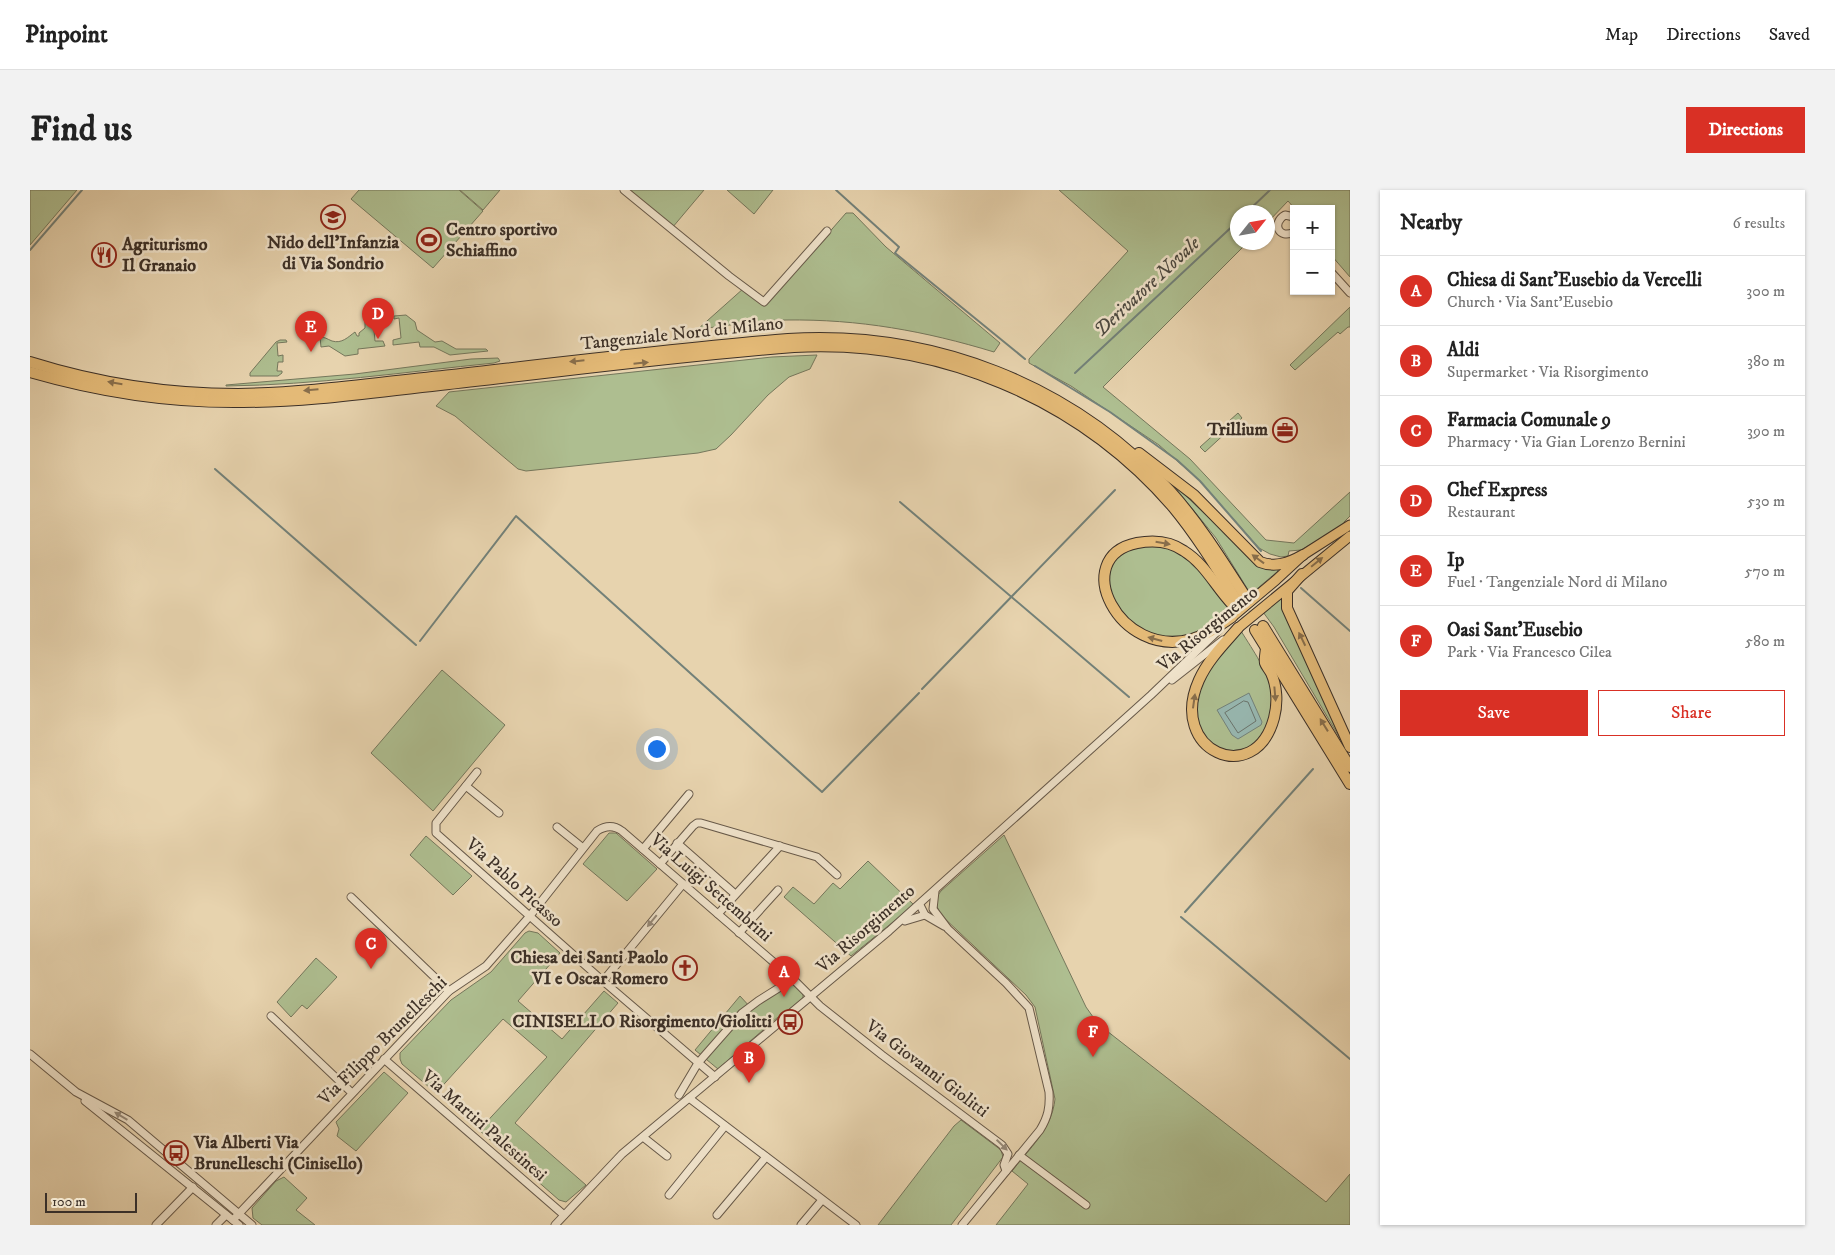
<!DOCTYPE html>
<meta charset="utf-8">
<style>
body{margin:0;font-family:"IM FELL DW Pica",serif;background:#f2f2f2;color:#222}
.controls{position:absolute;right:15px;top:15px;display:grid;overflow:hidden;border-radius:0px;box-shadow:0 1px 4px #0004}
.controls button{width:45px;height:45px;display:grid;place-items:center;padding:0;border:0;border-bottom:1px solid #e0e0e0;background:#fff;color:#222;font:25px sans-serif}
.compass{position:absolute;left:1200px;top:15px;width:45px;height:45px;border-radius:50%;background:#fff;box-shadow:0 1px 4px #0004;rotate:59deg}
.scale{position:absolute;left:15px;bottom:12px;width:92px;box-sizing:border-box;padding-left:5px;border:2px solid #3c3027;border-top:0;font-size:14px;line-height:18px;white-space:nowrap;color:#3c3027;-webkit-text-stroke:4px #efe2ca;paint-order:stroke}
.you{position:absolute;left:626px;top:558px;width:18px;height:18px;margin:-12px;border:4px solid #fff;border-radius:50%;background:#1a73e8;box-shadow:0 0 0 8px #1a73e833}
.badge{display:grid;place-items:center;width:32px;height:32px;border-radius:50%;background:#d93025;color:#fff;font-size:16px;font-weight:700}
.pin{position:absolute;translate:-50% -41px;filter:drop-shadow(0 1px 2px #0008)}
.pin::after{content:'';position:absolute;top:26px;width:18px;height:15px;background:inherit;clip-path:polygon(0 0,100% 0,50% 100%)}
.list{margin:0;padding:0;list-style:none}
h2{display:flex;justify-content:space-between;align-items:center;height:65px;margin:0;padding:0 20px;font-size:21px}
h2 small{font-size:16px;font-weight:400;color:#767676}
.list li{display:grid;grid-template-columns:32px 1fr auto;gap:15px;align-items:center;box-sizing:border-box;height:70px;padding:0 20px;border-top:1px solid #e0e0e0}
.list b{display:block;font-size:19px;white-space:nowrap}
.list p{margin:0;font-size:16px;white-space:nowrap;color:#767676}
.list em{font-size:16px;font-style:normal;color:#767676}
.actions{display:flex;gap:10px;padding:15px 20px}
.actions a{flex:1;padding:11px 0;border:1px solid #d93025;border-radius:0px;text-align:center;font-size:18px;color:#d93025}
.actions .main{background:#d93025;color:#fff}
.map{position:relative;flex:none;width:1320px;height:1035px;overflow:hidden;border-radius:0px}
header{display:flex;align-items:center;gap:30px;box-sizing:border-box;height:70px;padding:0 25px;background:#fff;border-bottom:1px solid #e0e0e0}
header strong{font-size:24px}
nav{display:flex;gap:28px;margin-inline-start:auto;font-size:18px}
.intro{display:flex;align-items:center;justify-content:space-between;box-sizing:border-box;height:120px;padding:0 30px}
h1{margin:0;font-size:35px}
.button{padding:12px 22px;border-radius:0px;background:#d93025;color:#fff;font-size:18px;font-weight:700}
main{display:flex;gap:30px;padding:0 30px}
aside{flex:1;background:#fff;border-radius:0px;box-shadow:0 1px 4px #0004}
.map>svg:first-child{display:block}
.green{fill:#aebe90;stroke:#75775c}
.water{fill:#97b7b0;stroke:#738179}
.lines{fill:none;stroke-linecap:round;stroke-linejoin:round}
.shore{stroke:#6a746c;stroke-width:1}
.stream{stroke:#738179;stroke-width:2}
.highway-tunnel{stroke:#c5b293;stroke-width:10;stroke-dasharray:10 5;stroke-linecap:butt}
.minor-casing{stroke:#675949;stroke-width:9}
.major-casing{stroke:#3c3027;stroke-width:11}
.highway-casing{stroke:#3c3027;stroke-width:12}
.minor{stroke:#efe2ca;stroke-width:7}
.major{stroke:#e4ba77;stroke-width:9}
.highway{stroke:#e4ba77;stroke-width:10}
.oneway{fill:#886e4b}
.oneway2{fill:#968978}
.labels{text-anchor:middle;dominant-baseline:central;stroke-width:5;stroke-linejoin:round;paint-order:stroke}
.poi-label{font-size:18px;font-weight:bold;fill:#3c3027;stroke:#efe2ca;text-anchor:start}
.street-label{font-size:18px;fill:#3c3027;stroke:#efe2ca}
.water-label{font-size:19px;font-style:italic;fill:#4e4b42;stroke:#efe2ca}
</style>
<header>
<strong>Pinpoint</strong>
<nav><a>Map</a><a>Directions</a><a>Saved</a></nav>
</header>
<div class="intro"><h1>Find us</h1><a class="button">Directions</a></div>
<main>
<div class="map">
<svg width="1320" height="1035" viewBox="0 0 1320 1035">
<rect width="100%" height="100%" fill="#e7d3ae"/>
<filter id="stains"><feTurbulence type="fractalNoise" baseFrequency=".004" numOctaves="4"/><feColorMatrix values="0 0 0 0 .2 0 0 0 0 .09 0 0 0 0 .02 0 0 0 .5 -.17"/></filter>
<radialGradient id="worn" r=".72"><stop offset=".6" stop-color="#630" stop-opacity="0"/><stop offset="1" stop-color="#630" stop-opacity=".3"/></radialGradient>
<!-- green -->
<g class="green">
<path d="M0 0H47L0 55Z"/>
<path d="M329 0H429L453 21 403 78 321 9Z"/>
<path d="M430 0H470L453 20Z"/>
<path d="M598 0H674L642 38Z"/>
<path d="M697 0H743L724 24Z"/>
<path d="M1029 0H1320V87L1301 65V19H1265L1258 11 1238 32V22H1208V52L1217 53 1073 197 1160 269 1236 350 1264 353 1320 302V326L1314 332 1315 335 1271 360 1259 361 1258 366 1251 367 1240 364 1229 358 1169 290 1129 255 1041 196 999 173V169L1098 61Z"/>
<path d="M816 23H823L856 57 970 153 964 162C895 141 829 129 756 130 727 130 697 136 668 139L714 98 735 116Z"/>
<path d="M1320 117V137H1318L1310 144 1308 142 1265 180 1260 175Z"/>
<path d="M376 125 385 132 387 140 405 152 412 151 426 159H456L458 161 420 165 404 157H390L389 152 363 155V150L371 148 369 128 364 129V126Z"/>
<path d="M343 130 345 151H353L355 156 328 159V164L315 166 299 156 291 157 290 147C295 147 297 149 302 151 312 154 318 147 325 142L327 146H329V143L335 138V131Z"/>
<path d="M250 150H256L257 152 247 153 248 166 253 165V172H248L247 181H252V183L248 186H220V183L246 152Z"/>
<path d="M787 165 780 179 759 187 738 205 701 245 686 259 668 263 496 281 488 279 425 226 406 216 419 202 742 167Z"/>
<path d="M468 168 470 171 464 173C375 182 286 195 196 196V195L325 184 441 169Z"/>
<path d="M1208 223 1212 228 1175 262 1170 257Z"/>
<path d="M1139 290 1214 361 1246 378 1248 381 1222 403H1220L1186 348Z"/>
<path d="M1129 355 1151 363 1177 387 1200 422 1172 442 1143 449 1114 443 1086 418 1077 387 1084 370 1103 357Z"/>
<path d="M1251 406 1253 415 1317 560 1244 437 1233 422Z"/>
<path d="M1211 441C1238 484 1259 511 1223 557L1195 562 1173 549 1165 524 1169 499 1184 471Z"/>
<path d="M412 480 475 535 403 621 341 563Z"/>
<path d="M579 643H586L627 679 597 711 553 674Z"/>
<path d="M974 645 1056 817 1068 834 1296 1012 1320 984V1035H966L998 994 982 981C999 959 1022 939 1025 909L1005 817 996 805 912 726C906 718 904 709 911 701Z"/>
<path d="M396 646 442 686 423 705 380 665Z"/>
<path d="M838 671 884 715 821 766 754 707 763 697 784 714 803 693 810 699Z"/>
<path d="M499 741 508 743 530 763 488 811 532 849 574 801 588 813 485 933 556 995 536 1012 529 1010 449 940 517 867 473 829 406 903 372 874 370 869V863L421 810 461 782 495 743Z"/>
<path d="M286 768 307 787 277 819 272 815 261 827 247 812Z"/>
<path d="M762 792 773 803V809L749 827H748L688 879 665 860 710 806 721 818Z"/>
<path d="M354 882 378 903 326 961 307 946 309 939 306 932Z"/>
<path d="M931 930 971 960 973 967 921 1035H848L924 936Z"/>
<path d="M254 987 277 1008 266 1020 285 1035H232L223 1028 222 1018 246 991Z"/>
</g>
<!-- water -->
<path class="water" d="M1219 503 1232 532 1231 535 1208 549 1202 545 1187 520Z"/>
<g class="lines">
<!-- shore -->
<path class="shore" d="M1214 511 1218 512 1226 531 1208 543 1195 523Z"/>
<!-- stream -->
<g class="stream">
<path d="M806 0 869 57 865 63 995 169"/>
<path d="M1217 22 1240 0"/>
<path d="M0 60 52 0"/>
<path d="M1005 176 1080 222 1147 270 1170 291 1231 361"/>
<path d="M1045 183 1208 31"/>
<path d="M185 279 386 455"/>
<path d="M870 312 1099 507"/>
<path d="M1271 398 1320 441"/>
<path d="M390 451 486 326 792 602 889 503"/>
<path d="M892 499 1085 300"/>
<path d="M1155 722 1283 579"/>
<path d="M1151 727 1320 869"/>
</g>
<!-- highway-tunnel -->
<g class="highway-tunnel">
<path d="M1215 406 1233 436"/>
<path d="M1208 412 1225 440"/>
</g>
<defs>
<g id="minor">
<path d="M594 0 699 86 734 112 797 41"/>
<path d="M1264 27 1255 25C1241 33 1249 50 1264 42"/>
<path d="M1301 82 1320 103"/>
<path d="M1142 490 1193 450"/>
<path d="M447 582 406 633V643L573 791 685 887"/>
<path d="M436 596 469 623"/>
<path d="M527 637 553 658"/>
<path d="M647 653 705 704"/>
<path d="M613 659 659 604"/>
<path d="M630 674 663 636 667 633H671L787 667 807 685"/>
<path d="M905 701 903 719 918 739 976 793 999 818 1019 902C1020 917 1018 927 1010 940L932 1035"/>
<path d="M321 707 419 801"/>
<path d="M890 715 895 725 914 736"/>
<path d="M688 724 750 656"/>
<path d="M875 731 895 725"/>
<path d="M709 743 748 700"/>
<path d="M573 791 653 694"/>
<path d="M241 826 322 903"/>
<path d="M0 864 46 902 98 930 222 1035"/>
<path d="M354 869 534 1025"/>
<path d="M649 905 668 873 712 823 728 811 763 789"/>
<path d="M659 908 826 1035"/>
<path d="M55 911 209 1035"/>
<path d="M613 947 637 966"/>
<path d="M989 965 1056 1015"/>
<path d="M639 1005 695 936"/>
<path d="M687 1025 736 967"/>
<path d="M203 1030 419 801 456 776 499 727 567 641C576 635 584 635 592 641L763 789 790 816 852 865 972 955 978 964 974 975 976 981"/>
<path d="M126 1035 163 997"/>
<path d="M186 1035 196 1025"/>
<path d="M525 1035 592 964 859 741 1121 505 1189 440"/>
<path d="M771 1035 792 1010"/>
</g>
<g id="major">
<path d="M1202 427 1246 390 1273 365 1320 335"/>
<path d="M1208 438 1320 346"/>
</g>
<g id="highway">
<path d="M0 172C67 193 138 204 208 204 279 203 351 192 422 185 534 172 646 158 758 149 902 140 1042 194 1140 301 1169 333 1192 370 1215 406"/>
<path d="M0 182C69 202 141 213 213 212 279 212 345 202 410 195 528 182 646 166 764 157 907 149 1049 208 1143 317 1167 346 1187 379 1207 411"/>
<path d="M1109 263 1164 305 1230 372C1245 378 1259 373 1273 365"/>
<path d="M1272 384 1257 401V418L1320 557"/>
<path d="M1202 414C1185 396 1175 374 1154 361 1140 351 1123 350 1107 353 1038 367 1089 470 1162 449 1177 445 1190 435 1202 427"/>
<path d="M1233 436 1320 577"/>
<path d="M1208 438C1194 454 1178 470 1169 490 1137 561 1225 599 1244 528 1248 513 1247 496 1241 483 1239 479 1236 476 1235 473 1234 468 1236 462 1236 457"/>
<path d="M1225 440 1320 594"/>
</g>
</defs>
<!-- minor casing -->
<use href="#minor" class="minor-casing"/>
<!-- major casing -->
<use href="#major" class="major-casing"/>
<!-- highway casing -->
<use href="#highway" class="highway-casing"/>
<!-- minor -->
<use href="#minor" class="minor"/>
<!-- major -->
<use href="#major" class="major"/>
<!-- highway -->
<use href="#highway" class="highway"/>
</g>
<!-- one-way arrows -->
<defs><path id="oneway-solid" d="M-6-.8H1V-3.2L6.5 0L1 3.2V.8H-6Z" transform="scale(1.25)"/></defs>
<g class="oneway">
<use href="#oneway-solid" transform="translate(547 171) rotate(174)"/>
<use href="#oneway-solid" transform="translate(611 173) rotate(-6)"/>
<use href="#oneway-solid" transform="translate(85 193) rotate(-170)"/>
<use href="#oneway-solid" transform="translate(281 200) rotate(175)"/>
<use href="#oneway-solid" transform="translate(1133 353) rotate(10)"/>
<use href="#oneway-solid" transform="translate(1228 369) rotate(-144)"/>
<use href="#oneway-solid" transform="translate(1287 372) rotate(-39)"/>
<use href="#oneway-solid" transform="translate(1125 449) rotate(-165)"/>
<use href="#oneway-solid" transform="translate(1272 449) rotate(-116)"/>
<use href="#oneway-solid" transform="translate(1245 504) rotate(85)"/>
<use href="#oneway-solid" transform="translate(1164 511) rotate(-82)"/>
<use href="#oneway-solid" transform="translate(1294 535) rotate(-122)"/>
</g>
<g class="oneway2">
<use href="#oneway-solid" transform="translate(622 731) rotate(129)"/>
<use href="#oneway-solid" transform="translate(91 926) rotate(-149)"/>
<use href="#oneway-solid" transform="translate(972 955) rotate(44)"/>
</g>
<!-- icons -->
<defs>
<symbol id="school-ring" viewBox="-11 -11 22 22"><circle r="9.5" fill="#efe2ca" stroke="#8f2418" stroke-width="1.5"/><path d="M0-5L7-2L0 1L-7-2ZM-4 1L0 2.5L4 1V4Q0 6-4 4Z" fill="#8f2418"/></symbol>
<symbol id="stadium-ring" viewBox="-11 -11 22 22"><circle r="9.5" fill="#efe2ca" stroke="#8f2418" stroke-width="1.5"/><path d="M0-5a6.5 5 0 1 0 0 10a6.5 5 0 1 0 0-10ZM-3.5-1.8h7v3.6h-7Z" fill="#8f2418"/></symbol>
<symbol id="restaurant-ring" viewBox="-11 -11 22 22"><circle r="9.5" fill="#efe2ca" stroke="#8f2418" stroke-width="1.5"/><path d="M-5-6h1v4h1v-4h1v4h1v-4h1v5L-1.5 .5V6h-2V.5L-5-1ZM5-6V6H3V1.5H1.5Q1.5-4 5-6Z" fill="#8f2418"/></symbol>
<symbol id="office-ring" viewBox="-11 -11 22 22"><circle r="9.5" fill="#efe2ca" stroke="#8f2418" stroke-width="1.5"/><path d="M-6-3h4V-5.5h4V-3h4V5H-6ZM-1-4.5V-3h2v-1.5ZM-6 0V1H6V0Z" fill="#8f2418"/></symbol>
<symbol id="church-ring" viewBox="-11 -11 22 22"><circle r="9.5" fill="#efe2ca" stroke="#8f2418" stroke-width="1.5"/><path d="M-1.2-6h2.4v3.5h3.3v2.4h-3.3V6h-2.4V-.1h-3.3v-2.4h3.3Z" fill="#8f2418"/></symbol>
<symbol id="bus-ring" viewBox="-11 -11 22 22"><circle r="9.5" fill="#efe2ca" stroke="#8f2418" stroke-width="1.5"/><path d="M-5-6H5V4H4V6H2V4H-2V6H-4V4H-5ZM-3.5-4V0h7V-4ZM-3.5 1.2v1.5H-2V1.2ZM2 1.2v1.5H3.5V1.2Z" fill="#8f2418"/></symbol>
</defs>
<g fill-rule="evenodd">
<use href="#school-ring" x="289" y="13" width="28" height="28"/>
<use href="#stadium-ring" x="385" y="36" width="28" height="28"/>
<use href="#restaurant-ring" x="60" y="51" width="28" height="28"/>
<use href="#office-ring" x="1241" y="226" width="28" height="28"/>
<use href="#church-ring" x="641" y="764" width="28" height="28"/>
<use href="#bus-ring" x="746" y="818" width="28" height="28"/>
<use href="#bus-ring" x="132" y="949" width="28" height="28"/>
</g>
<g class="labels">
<!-- poi labels -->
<g class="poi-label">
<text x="416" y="40">Centro sportivo<tspan x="416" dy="21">Schiaffino</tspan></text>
<text x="303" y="53" text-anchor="middle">Nido dell'Infanzia<tspan x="303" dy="21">di Via Sondrio</tspan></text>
<text x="92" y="55">Agriturismo<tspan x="92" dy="21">Il Granaio</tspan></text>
<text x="1238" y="240" text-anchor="end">Trillium</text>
<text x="638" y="768" text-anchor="end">Chiesa dei Santi Paolo<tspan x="638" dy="21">VI e Oscar Romero</tspan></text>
<text x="742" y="832" text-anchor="end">CINISELLO Risorgimento/Giolitti</text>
<text x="164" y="953">Via Alberti Via<tspan x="164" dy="21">Brunelleschi (Cinisello)</tspan></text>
</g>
<!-- street labels -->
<g class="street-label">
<text transform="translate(652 144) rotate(-6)">Tangenziale Nord di Milano</text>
<text transform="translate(1178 439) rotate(-39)">Via Risorgimento</text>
<text transform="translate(484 693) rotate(42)">Via Pablo Picasso</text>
<text transform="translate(681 698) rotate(41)">Via Luigi Settembrini</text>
<text transform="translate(836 739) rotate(-41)">Via Risorgimento</text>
<text transform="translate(353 851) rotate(-45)">Via Filippo Brunelleschi</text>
<text transform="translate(897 879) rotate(37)">Via Giovanni Giolitti</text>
<text transform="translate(454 936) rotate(41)">Via Martiri Palestinesi</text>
</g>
<!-- water labels -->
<g class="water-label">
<text transform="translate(1117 97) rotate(-43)">Derivatore Novale</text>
</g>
</g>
<rect width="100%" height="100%" filter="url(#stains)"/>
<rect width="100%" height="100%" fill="url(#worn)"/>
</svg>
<div class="controls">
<button>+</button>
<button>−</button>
</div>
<svg class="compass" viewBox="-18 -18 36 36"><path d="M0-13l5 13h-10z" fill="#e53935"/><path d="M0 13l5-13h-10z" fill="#767676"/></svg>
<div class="scale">100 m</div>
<div class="you"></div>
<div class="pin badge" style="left:754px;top:807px">A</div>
<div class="pin badge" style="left:719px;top:893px">B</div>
<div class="pin badge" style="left:341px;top:779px">C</div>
<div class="pin badge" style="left:348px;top:149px">D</div>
<div class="pin badge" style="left:281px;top:162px">E</div>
<div class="pin badge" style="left:1063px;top:867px">F</div>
</div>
<aside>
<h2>Nearby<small>6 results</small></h2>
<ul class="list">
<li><span class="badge">A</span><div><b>Chiesa di Sant'Eusebio da Vercelli</b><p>Church · Via Sant'Eusebio</p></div><em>300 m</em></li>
<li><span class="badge">B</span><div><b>Aldi</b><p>Supermarket · Via Risorgimento</p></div><em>380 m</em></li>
<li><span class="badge">C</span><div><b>Farmacia Comunale 9</b><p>Pharmacy · Via Gian Lorenzo Bernini</p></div><em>390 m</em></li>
<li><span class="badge">D</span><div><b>Chef Express</b><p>Restaurant</p></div><em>530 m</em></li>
<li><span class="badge">E</span><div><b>Ip</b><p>Fuel · Tangenziale Nord di Milano</p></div><em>570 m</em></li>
<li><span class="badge">F</span><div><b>Oasi Sant'Eusebio</b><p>Park · Via Francesco Cilea</p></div><em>580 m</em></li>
</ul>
<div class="actions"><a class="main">Save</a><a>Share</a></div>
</aside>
</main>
